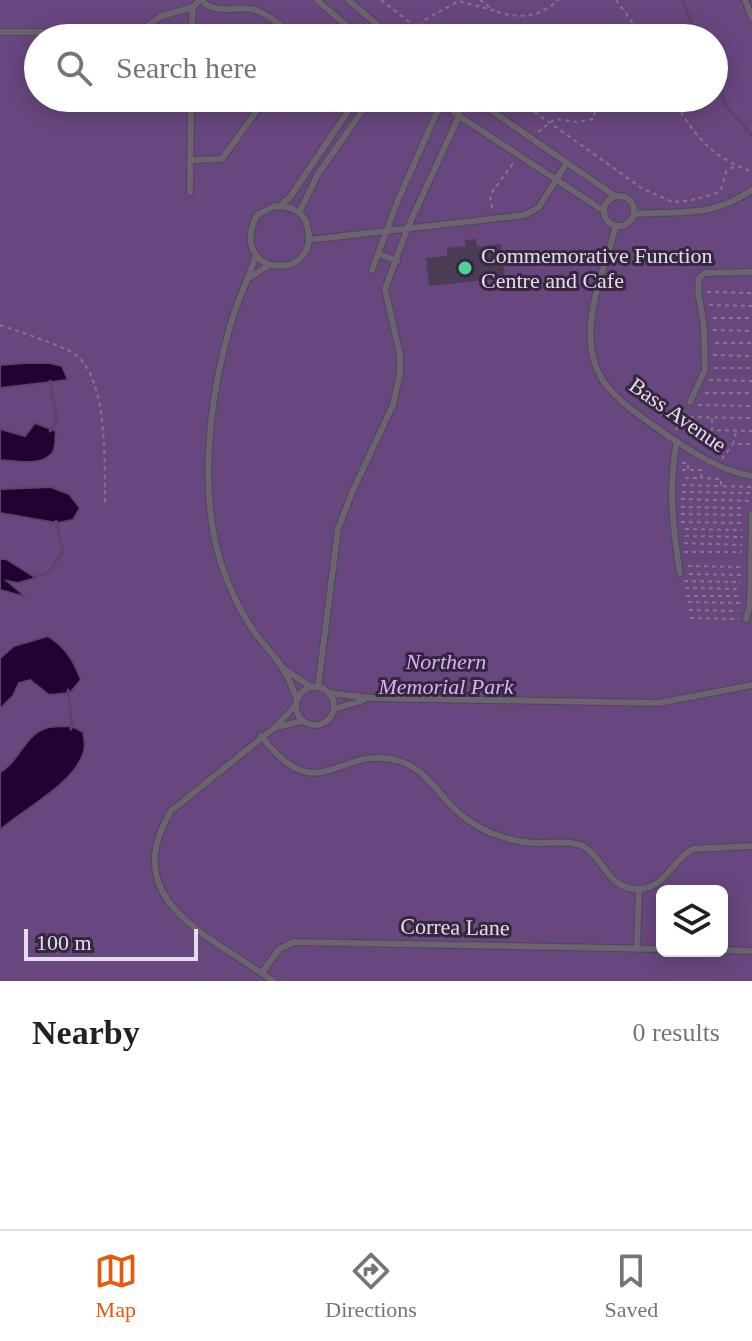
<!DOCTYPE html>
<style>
body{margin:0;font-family:"Times New Roman",serif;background:#f6f6f6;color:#202124}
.controls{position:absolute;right:24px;bottom:24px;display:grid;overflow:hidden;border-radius:12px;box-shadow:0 4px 20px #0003}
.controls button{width:72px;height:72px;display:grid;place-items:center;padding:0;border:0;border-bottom:2px solid #e0e0e0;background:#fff;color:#202124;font:40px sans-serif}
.scale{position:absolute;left:24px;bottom:20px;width:174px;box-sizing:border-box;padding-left:8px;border:4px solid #e4dceb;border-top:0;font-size:22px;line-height:28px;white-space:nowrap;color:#e4dceb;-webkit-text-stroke:6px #35273e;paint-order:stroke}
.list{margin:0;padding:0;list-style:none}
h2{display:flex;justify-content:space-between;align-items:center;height:104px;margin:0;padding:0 32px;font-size:34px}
h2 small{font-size:26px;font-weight:400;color:#757577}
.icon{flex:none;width:44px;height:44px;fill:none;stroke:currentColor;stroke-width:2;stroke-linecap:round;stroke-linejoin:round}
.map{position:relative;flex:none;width:752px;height:981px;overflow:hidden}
.search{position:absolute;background:#fff;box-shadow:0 4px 20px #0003;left:24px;right:24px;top:24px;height:88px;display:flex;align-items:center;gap:20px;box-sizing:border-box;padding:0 28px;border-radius:44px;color:#757577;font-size:30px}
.sheet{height:248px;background:#fff}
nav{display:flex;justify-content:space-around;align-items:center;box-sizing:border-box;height:112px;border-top:2px solid #e0e0e0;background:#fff;font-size:22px;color:#757577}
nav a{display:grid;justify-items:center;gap:4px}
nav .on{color:#ea580c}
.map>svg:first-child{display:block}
.green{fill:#68477e;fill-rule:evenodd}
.water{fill:#210331;stroke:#5c4469;stroke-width:2}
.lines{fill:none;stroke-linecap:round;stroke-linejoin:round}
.stream{stroke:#5c4469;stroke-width:3}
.building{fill:#4b3c55}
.lane-casing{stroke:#51445a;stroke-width:8}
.path{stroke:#82768a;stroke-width:2;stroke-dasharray:4 4;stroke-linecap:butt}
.lane{stroke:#6b6470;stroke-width:6}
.poi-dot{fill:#50d398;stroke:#35273e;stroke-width:3}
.labels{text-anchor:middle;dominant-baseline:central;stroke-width:6;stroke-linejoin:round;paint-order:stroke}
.poi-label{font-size:22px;fill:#e4dceb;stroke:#35273e;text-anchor:start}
.street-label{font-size:22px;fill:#e4dceb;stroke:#35273e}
.park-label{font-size:22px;font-style:italic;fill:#dcb0fc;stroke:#35273e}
</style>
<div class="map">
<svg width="752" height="981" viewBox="0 0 752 981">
<rect width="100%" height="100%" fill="#35273e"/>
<!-- green -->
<path class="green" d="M0 0H752V981H0ZM38 38H714V98H38ZM662 891H722V951H662Z"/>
<!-- water -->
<g class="water">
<path d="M24 363H50L62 366 68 380 0 388V365Z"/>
<path d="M35 423 56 431C55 437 56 447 53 452 44 467 15 461 0 460V429L25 436Z"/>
<path d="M51 487 69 494 80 508 73 520 57 523 0 513V489Z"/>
<path d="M0 559H6L36 578 18 583 7 581 26 597 0 590Z"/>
<path d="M48 636C66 648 73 659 81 680L70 693 49 695 30 680 19 683 13 696 0 709V658L14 646Z"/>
<path d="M72 726 83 732C84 738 86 745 84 751 76 783 24 809 0 830V772C19 762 24 735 46 728 54 725 65 727 72 726Z"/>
</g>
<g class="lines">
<!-- stream -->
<g class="stream">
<path d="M682 0 698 38"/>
<path d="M714 76 726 106 752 135"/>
<path d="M50 431 57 420 50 381"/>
<path d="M34 578 50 571 63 551 56 521"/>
<path d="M68 690 72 726 71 729"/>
</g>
</g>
<!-- building -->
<path class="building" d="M476 239 477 247 501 244 505 278 429 286 426 258 447 256V248L466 246 465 240Z"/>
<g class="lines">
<defs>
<g id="lane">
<path d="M201 0C214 15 235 6 252 9 268 13 284 28 297 38"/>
<path d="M317 0 361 38"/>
<path d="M348 0 393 38"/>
<path d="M745 0 752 18"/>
<path d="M0 32H51L78 38"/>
<path d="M133 38 159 17 193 7"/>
<path d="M191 38 193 7 200 0"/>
<path d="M437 98 459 116 604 211"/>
<path d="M473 98 615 196"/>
<path d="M191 160 222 159 266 98"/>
<path d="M190 192 191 98"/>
<circle cx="619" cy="211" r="15"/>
<path d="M275 206C288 206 301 209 306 222 327 283 225 280 257 215Z"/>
<path d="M280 206 290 197 357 98"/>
<path d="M299 213 318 174 371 98"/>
<path d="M635 214C681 210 709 219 752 190"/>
<path d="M616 226C603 275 571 340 607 386 622 405 645 419 664 433 691 451 719 471 752 476"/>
<path d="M308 240 525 215 539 207 566 164"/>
<path d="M256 254C250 276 240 295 233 316 209 395 195 502 227 580 234 597 244 618 255 633 265 646 277 658 285 672 290 681 293 690 297 699"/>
<path d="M378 254 397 261"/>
<path d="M372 270 398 200 442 101 447 98"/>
<path d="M250 277 268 266"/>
<path d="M690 402 705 370 704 327 698 290 699 278 705 273 752 272"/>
<path d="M677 441C668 484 673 531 680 573"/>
<path d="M746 619 750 604 752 513"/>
<path d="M284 669 311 687"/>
<circle cx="315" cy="706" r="19"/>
<path d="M318 687 338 529 353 490 393 405 400 373V355L385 289 408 227 459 116 460 98"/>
<path d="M329 693 372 698 659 703 752 685"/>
<path d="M334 709 364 700"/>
<path d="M277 727 303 721"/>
<path d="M261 736C321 814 338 740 402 762 423 770 433 785 447 801 459 815 475 826 491 833 504 838 518 842 532 843 549 844 572 839 586 848 605 861 608 888 636 889 666 890 671 860 693 849L752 846"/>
<path d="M637 948 639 889"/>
<path d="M722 950 752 951"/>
<path d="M262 973 279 949 294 942 662 949"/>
<path d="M273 981C213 937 116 902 171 811L274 728 296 705"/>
</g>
</defs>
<!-- lane casing -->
<use href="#lane" class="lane-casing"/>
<!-- path -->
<g class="path">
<path d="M381 0 430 38"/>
<path d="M480 0 492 9"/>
<path d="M616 0 644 38"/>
<path d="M497 12C521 19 540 17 558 0"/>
<path d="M409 38 426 19 459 1 496 11"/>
<path d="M515 98 643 189 673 202 689 201 721 192"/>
<path d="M673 98C688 126 705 150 734 164 740 167 746 169 752 172"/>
<path d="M538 132 555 119 577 122 593 119 598 98"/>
<path d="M721 190 726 172 734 166"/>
<path d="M492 208 490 195 514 162"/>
<path d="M707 292 752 293"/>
<path d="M709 305 752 306"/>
<path d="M713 318H752"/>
<path d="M0 325C17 331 64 346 76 355 109 381 104 467 105 506"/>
<path d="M713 330 752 331"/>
<path d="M715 343H752"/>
<path d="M713 355 752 356"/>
<path d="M714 368H752"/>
<path d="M709 380 752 381"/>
<path d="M705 393H752"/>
<path d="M698 405 752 406"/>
<path d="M682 417 752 418"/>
<path d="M712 419V430L752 431"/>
<path d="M676 430 685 410"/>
<path d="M736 433 733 444H752"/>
<path d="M722 459 732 445"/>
<path d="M682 463H688V470"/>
<path d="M682 470H702L701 478H683"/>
<path d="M682 485 721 486V479L701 478"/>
<path d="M723 486 752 487"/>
<path d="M682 492 752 493"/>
<path d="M681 499 752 501"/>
<path d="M681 507 743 508"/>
<path d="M681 514 743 515"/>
<path d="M681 522 743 523"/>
<path d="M685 529 742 530"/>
<path d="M685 536 743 537"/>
<path d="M684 543 742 545"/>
<path d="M684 552H742"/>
<path d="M688 566 742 567"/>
<path d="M689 574 743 575"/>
<path d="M684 581 741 582"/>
<path d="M685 588 741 589"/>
<path d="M686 596H741"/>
<path d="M688 602 741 603"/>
<path d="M689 610 738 611"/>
<path d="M690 618 739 619"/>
</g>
<!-- lane -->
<use href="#lane" class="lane"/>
</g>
<!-- markers -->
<circle class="poi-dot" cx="465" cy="268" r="8"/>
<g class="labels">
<!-- poi labels -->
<g class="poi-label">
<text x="481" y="255">Commemorative Function<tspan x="481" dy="25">Centre and Cafe</tspan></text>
</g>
<!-- street labels -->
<g class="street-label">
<text transform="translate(678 415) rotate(35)">Bass Avenue</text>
<text transform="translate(455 927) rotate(1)">Correa Lane</text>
</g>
<!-- park labels -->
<g class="park-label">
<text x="446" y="661">Northern<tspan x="446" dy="25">Memorial Park</tspan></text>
</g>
</g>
</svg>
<div class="controls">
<button><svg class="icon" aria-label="layers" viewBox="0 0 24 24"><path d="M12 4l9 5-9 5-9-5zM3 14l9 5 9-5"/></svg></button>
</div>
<div class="scale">100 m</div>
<div class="search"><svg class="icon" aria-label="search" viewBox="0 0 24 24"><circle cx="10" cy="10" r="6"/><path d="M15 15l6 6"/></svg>Search here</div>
</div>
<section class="sheet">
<h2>Nearby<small>0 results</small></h2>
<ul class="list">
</ul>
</section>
<nav>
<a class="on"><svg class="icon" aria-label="map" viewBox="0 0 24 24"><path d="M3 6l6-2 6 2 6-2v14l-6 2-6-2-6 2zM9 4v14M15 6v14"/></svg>Map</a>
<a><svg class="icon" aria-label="directions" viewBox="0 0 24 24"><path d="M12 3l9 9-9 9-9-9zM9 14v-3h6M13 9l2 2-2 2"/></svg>Directions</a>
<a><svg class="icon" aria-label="saved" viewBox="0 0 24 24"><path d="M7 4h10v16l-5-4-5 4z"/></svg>Saved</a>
</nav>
